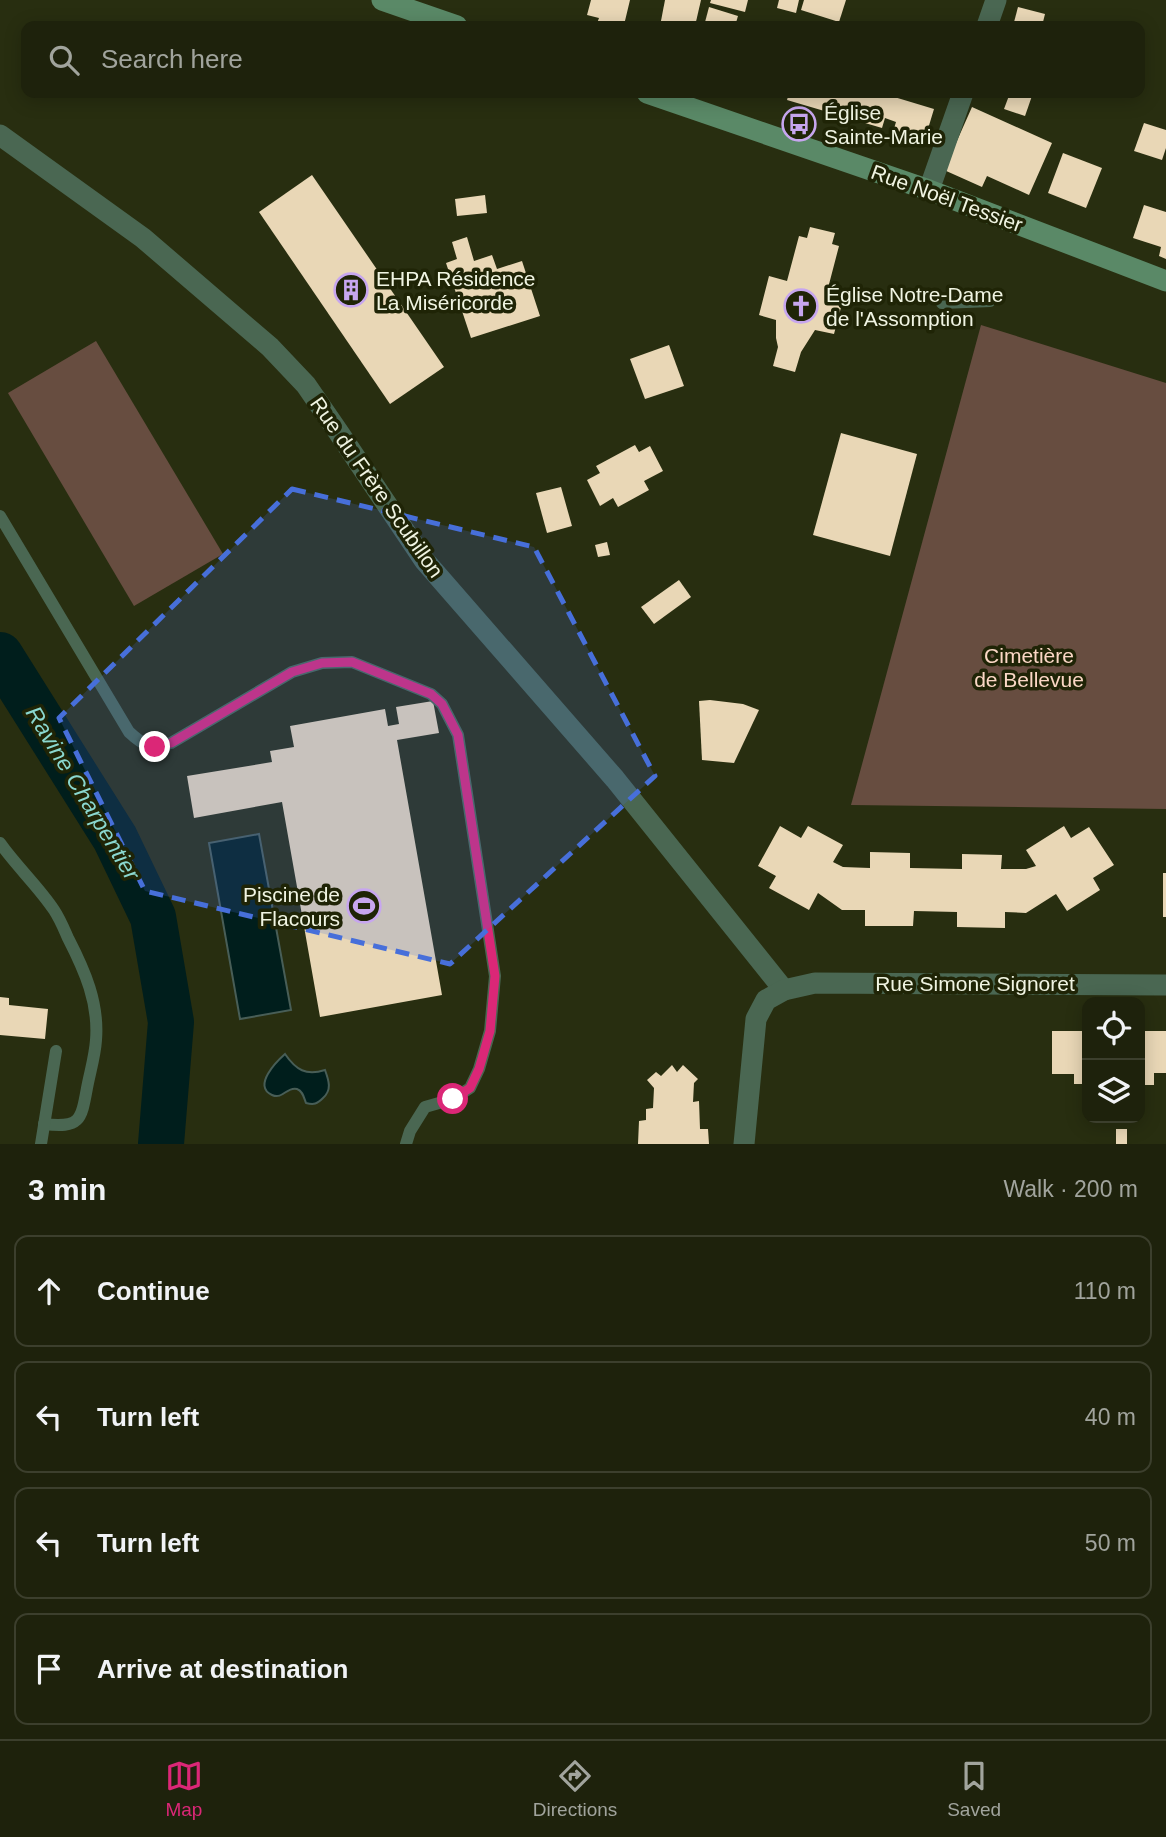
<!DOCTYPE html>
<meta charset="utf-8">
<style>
body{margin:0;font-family:Arial,sans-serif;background:#262a15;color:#f1f3f6}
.controls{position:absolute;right:21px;bottom:21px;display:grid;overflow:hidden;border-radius:14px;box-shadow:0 4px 18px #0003}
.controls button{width:63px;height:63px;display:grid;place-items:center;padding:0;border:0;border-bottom:2px solid #3c3f2d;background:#1e220c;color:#f1f3f6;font:35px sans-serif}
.stop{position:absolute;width:21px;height:21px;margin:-16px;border:5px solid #db2777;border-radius:50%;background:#fff}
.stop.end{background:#db2777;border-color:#fff;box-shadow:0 2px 7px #0008}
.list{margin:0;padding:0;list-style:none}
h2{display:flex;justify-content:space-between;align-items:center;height:91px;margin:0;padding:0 28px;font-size:30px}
h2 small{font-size:23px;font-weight:400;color:#a1a49d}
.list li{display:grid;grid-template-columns:46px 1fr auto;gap:21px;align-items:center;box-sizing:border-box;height:112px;margin:0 14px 14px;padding:0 14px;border:2px solid #3c3f2d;border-radius:14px}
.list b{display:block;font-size:26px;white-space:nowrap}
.list em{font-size:23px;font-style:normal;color:#a1a49d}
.icon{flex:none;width:38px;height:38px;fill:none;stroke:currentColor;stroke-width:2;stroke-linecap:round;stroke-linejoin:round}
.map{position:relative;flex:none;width:1166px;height:1144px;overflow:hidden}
.search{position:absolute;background:#1e220c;box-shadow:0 4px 18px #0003;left:21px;right:21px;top:21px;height:77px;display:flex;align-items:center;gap:18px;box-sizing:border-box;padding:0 24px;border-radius:14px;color:#a1a49d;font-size:26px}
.sheet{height:595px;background:#1e220c}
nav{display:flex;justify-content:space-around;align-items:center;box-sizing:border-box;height:98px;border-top:2px solid #3c3f2d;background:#1e220c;font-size:19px;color:#a1a49d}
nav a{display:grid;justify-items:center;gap:4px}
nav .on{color:#db2777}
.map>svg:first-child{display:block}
.green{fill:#674d40}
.water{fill:#001e1c;stroke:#485e57;stroke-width:2}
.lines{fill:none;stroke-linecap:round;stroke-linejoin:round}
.river{stroke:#001e1c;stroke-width:46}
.building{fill:#e9d7b6}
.lane{stroke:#4a6752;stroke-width:12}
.street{stroke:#4a6752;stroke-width:21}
.secondary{stroke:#5a8967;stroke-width:21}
.route{stroke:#db2777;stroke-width:9}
.marked{fill:#476fda;fill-opacity:0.2;stroke:#476fda;stroke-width:5;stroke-dasharray:14 9;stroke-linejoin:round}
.labels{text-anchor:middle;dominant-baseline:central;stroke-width:7;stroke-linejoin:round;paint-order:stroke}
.poi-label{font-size:21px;fill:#f0f4e2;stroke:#1f2406;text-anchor:start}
.street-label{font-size:21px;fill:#f0f4e2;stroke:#1f2406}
.park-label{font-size:21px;fill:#fbd7c5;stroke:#1f2406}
.water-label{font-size:23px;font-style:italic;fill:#8ad7cf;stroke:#1f2406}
</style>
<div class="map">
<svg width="1166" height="1144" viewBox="0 0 1166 1144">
<rect width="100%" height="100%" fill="#282e10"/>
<!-- green -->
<g class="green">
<path d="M981 325 1166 383V809L851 805Z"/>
<path d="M96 341 223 554 134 606 8 393Z"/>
</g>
<!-- water -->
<g class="water">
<path d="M259 834 291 1010 240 1019 209 843Z"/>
<path d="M285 1054C296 1070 306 1076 325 1070 329 1081 332 1090 323 1098 317 1104 314 1105 306 1103 304 1098 303 1091 297 1089 287 1086 283 1100 272 1095 252 1086 277 1061 285 1054Z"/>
</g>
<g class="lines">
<!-- river -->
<path class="river" d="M0 655 115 838 153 917 171 1022 161 1144"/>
</g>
<!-- building -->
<g class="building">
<path d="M591 0H630L624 25 611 21 610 26H596L599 18 587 15Z"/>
<path d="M665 0H701L695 26H660Z"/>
<path d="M711 0H748L745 12 710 3Z"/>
<path d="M779 0H799L796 13 777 8Z"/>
<path d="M804 0H846L839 22 801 10Z"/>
<path d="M709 7 738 16 735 26H704Z"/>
<path d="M1018 7 1045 14 1042 26H1013Z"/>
<path d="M789 93H881L934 109 924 142 893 132 896 122 885 118 882 128 787 100Z"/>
<path d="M1010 93H1033L1025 116 1004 109Z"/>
<path d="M972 107 1052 143 1029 195 987 176 982 187 944 170Z"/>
<path d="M1144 123 1166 130V148L1162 160 1134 151Z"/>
<path d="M1063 153 1102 168 1086 208 1048 193Z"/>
<path d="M312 175 444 367 390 404 259 212Z"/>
<path d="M485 195 487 213 457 216 455 199Z"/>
<path d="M1144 205 1166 212V259L1159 256 1161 247 1133 238Z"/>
<path d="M810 227 835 233 832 244 839 246 827 292 844 296 834 334 815 330 801 352 795 372 773 366 778 347 776 338V320L759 315 769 276 787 281 799 236 807 238Z"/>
<path d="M467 237 474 261 492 255 497 269 522 261 540 316 471 338 446 263 457 259 452 242Z"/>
<path d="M669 345 684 386 645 399 630 359Z"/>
<path d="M841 433 917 454 890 556 813 535Z"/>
<path d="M635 445 639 452 650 446 663 471 644 481 649 490 618 507 613 498 600 506 587 480 600 473 596 466Z"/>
<path d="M561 487 572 526 547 533 536 493Z"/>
<path d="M607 542 610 555 598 557 595 545Z"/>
<path d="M679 580 691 597 654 624 641 607Z"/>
<path d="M710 700 743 704 759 710 734 763 702 760 699 701Z"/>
<path d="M433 701 439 733 397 740 442 995 320 1017 282 802 194 818 187 776 272 762 270 751 294 747 290 726 385 709 388 726 399 724 396 707Z"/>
<path d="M780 826 801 838 808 826 843 845 833 862 843 867 870 868V852L910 853V868L962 869V854L1002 855 1001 869H1026L1036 866 1026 850 1064 826 1071 838 1089 827 1114 865 1093 878 1100 890 1067 911 1056 894 1026 913 1005 912V928L957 927V912L914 911 913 926H865V910H842L818 893 809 910 769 888 776 876 758 866Z"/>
<rect x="1163" y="873" width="3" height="44"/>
<path d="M0 997 9 998V1005L48 1009 45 1039 0 1035Z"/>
<path d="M1052 1031H1087V1084H1074V1074H1052Z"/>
<path d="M1140 1031H1166V1073H1154V1085H1141Z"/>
<path d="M672 1065 677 1072 683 1065 698 1079 694 1083 693 1102 699 1101 700 1129H708L709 1144H638L639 1121 646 1120V1109L653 1108 654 1088 647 1080 656 1072 661 1076Z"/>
<rect x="1116" y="1129" width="11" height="15"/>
</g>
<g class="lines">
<!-- lane -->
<g class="lane">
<path d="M942 303 990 301"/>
<path d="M0 516 129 732C145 747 150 748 171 743L292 672 322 663 352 662 431 694 442 704 458 735 495 976 490 1031 479 1069 470 1088 453 1099 425 1107 410 1131 406 1144"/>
<path d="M0 843C17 867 38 886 54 910 60 919 64 929 68 938 85 971 99 1003 96 1040 95 1056 90 1072 87 1088 81 1121 80 1128 44 1124"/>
<path d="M41 1144 56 1051"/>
</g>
<!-- street -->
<g class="street">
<path d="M987 26 996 0"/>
<path d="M0 135 143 238 270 347 306 385 339 433 424 560 615 779 784 990"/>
<path d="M929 190 963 93"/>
<path d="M744 1144 756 1019 766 1000 784 990 815 983 1166 985"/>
</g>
<!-- secondary -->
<g class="secondary">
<path d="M382 0 457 26"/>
<path d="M647 93 929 190 1166 281"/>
</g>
</g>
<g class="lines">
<!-- route -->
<path class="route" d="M155 747 171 743 292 672 322 663 352 662 431 694 442 704 458 735 495 976 490 1031 479 1069 470 1088 453 1099"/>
</g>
<!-- marked area -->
<path class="marked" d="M292 489 534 547 655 776 450 964 145 891 59 718Z"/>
<!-- icons -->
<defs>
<symbol id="bus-ring" viewBox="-11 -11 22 22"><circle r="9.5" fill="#1f2406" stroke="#c7a6ef" stroke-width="1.5"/><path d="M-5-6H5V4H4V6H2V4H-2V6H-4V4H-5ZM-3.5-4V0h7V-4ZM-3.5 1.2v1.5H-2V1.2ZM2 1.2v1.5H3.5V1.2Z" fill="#c7a6ef"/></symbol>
<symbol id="building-ring" viewBox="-11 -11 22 22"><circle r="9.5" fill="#1f2406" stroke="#c7a6ef" stroke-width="1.5"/><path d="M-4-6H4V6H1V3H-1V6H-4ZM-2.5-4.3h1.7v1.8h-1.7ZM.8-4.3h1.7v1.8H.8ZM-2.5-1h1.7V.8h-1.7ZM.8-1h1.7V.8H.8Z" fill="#c7a6ef"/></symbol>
<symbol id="church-ring" viewBox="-11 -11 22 22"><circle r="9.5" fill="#1f2406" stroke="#c7a6ef" stroke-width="1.5"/><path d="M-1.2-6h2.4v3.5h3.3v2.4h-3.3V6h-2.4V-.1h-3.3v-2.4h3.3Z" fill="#c7a6ef"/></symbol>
<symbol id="stadium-ring" viewBox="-11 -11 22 22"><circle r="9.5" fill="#1f2406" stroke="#c7a6ef" stroke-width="1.5"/><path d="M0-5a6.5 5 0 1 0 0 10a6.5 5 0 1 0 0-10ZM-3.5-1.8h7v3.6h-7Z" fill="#c7a6ef"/></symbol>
</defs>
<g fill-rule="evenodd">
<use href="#bus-ring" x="780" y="105" width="38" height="38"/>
<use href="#building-ring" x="332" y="271" width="38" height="38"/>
<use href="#church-ring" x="782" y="287" width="38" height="38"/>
<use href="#stadium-ring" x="345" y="887" width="38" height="38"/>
</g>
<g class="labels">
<!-- poi labels -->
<g class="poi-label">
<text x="824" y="112">Église<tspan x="824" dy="24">Sainte-Marie</tspan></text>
<text x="376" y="278">EHPA Résidence<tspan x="376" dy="24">La Miséricorde</tspan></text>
<text x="826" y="294">Église Notre-Dame<tspan x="826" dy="24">de l'Assomption</tspan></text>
<text x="340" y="894" text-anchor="end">Piscine de<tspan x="340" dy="24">Flacours</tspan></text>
</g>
<!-- street labels -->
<g class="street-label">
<text transform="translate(947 198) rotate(20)">Rue Noël Tessier</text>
<text transform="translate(377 487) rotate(55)">Rue du Frère Scubillon</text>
<text x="975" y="983">Rue Simone Signoret</text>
</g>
<!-- park labels -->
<g class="park-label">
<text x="1029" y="655">Cimetière<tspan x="1029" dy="24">de Bellevue</tspan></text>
</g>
<!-- water labels -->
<g class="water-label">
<text transform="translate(83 793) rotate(59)">Ravine Charpentier</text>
</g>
</g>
</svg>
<div class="controls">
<button><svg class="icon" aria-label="locate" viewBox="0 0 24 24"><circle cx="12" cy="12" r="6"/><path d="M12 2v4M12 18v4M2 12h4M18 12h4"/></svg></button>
<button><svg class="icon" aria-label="layers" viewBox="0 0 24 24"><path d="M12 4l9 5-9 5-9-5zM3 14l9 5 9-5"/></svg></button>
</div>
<div class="stop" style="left:453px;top:1099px"></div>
<div class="stop end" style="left:155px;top:747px"></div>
<div class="search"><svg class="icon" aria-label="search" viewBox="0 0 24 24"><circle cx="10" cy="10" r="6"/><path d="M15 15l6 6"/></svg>Search here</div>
</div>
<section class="sheet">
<h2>3 min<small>Walk · 200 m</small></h2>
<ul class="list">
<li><svg class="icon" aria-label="ahead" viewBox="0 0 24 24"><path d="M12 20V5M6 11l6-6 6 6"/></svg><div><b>Continue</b></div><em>110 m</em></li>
<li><svg class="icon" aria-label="left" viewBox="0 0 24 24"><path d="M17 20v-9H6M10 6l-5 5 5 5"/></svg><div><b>Turn left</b></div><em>40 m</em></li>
<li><svg class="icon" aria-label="left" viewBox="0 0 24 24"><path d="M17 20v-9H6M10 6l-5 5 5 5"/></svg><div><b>Turn left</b></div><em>50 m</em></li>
<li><svg class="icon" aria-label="arrive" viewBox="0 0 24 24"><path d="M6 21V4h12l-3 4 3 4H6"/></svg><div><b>Arrive at destination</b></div></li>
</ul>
</section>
<nav>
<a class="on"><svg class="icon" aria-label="map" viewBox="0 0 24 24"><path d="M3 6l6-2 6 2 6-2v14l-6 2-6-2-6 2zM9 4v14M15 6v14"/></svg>Map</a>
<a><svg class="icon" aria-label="directions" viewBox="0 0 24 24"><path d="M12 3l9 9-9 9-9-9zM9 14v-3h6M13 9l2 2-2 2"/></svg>Directions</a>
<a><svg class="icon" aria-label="saved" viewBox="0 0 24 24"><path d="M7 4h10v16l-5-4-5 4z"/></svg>Saved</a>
</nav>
